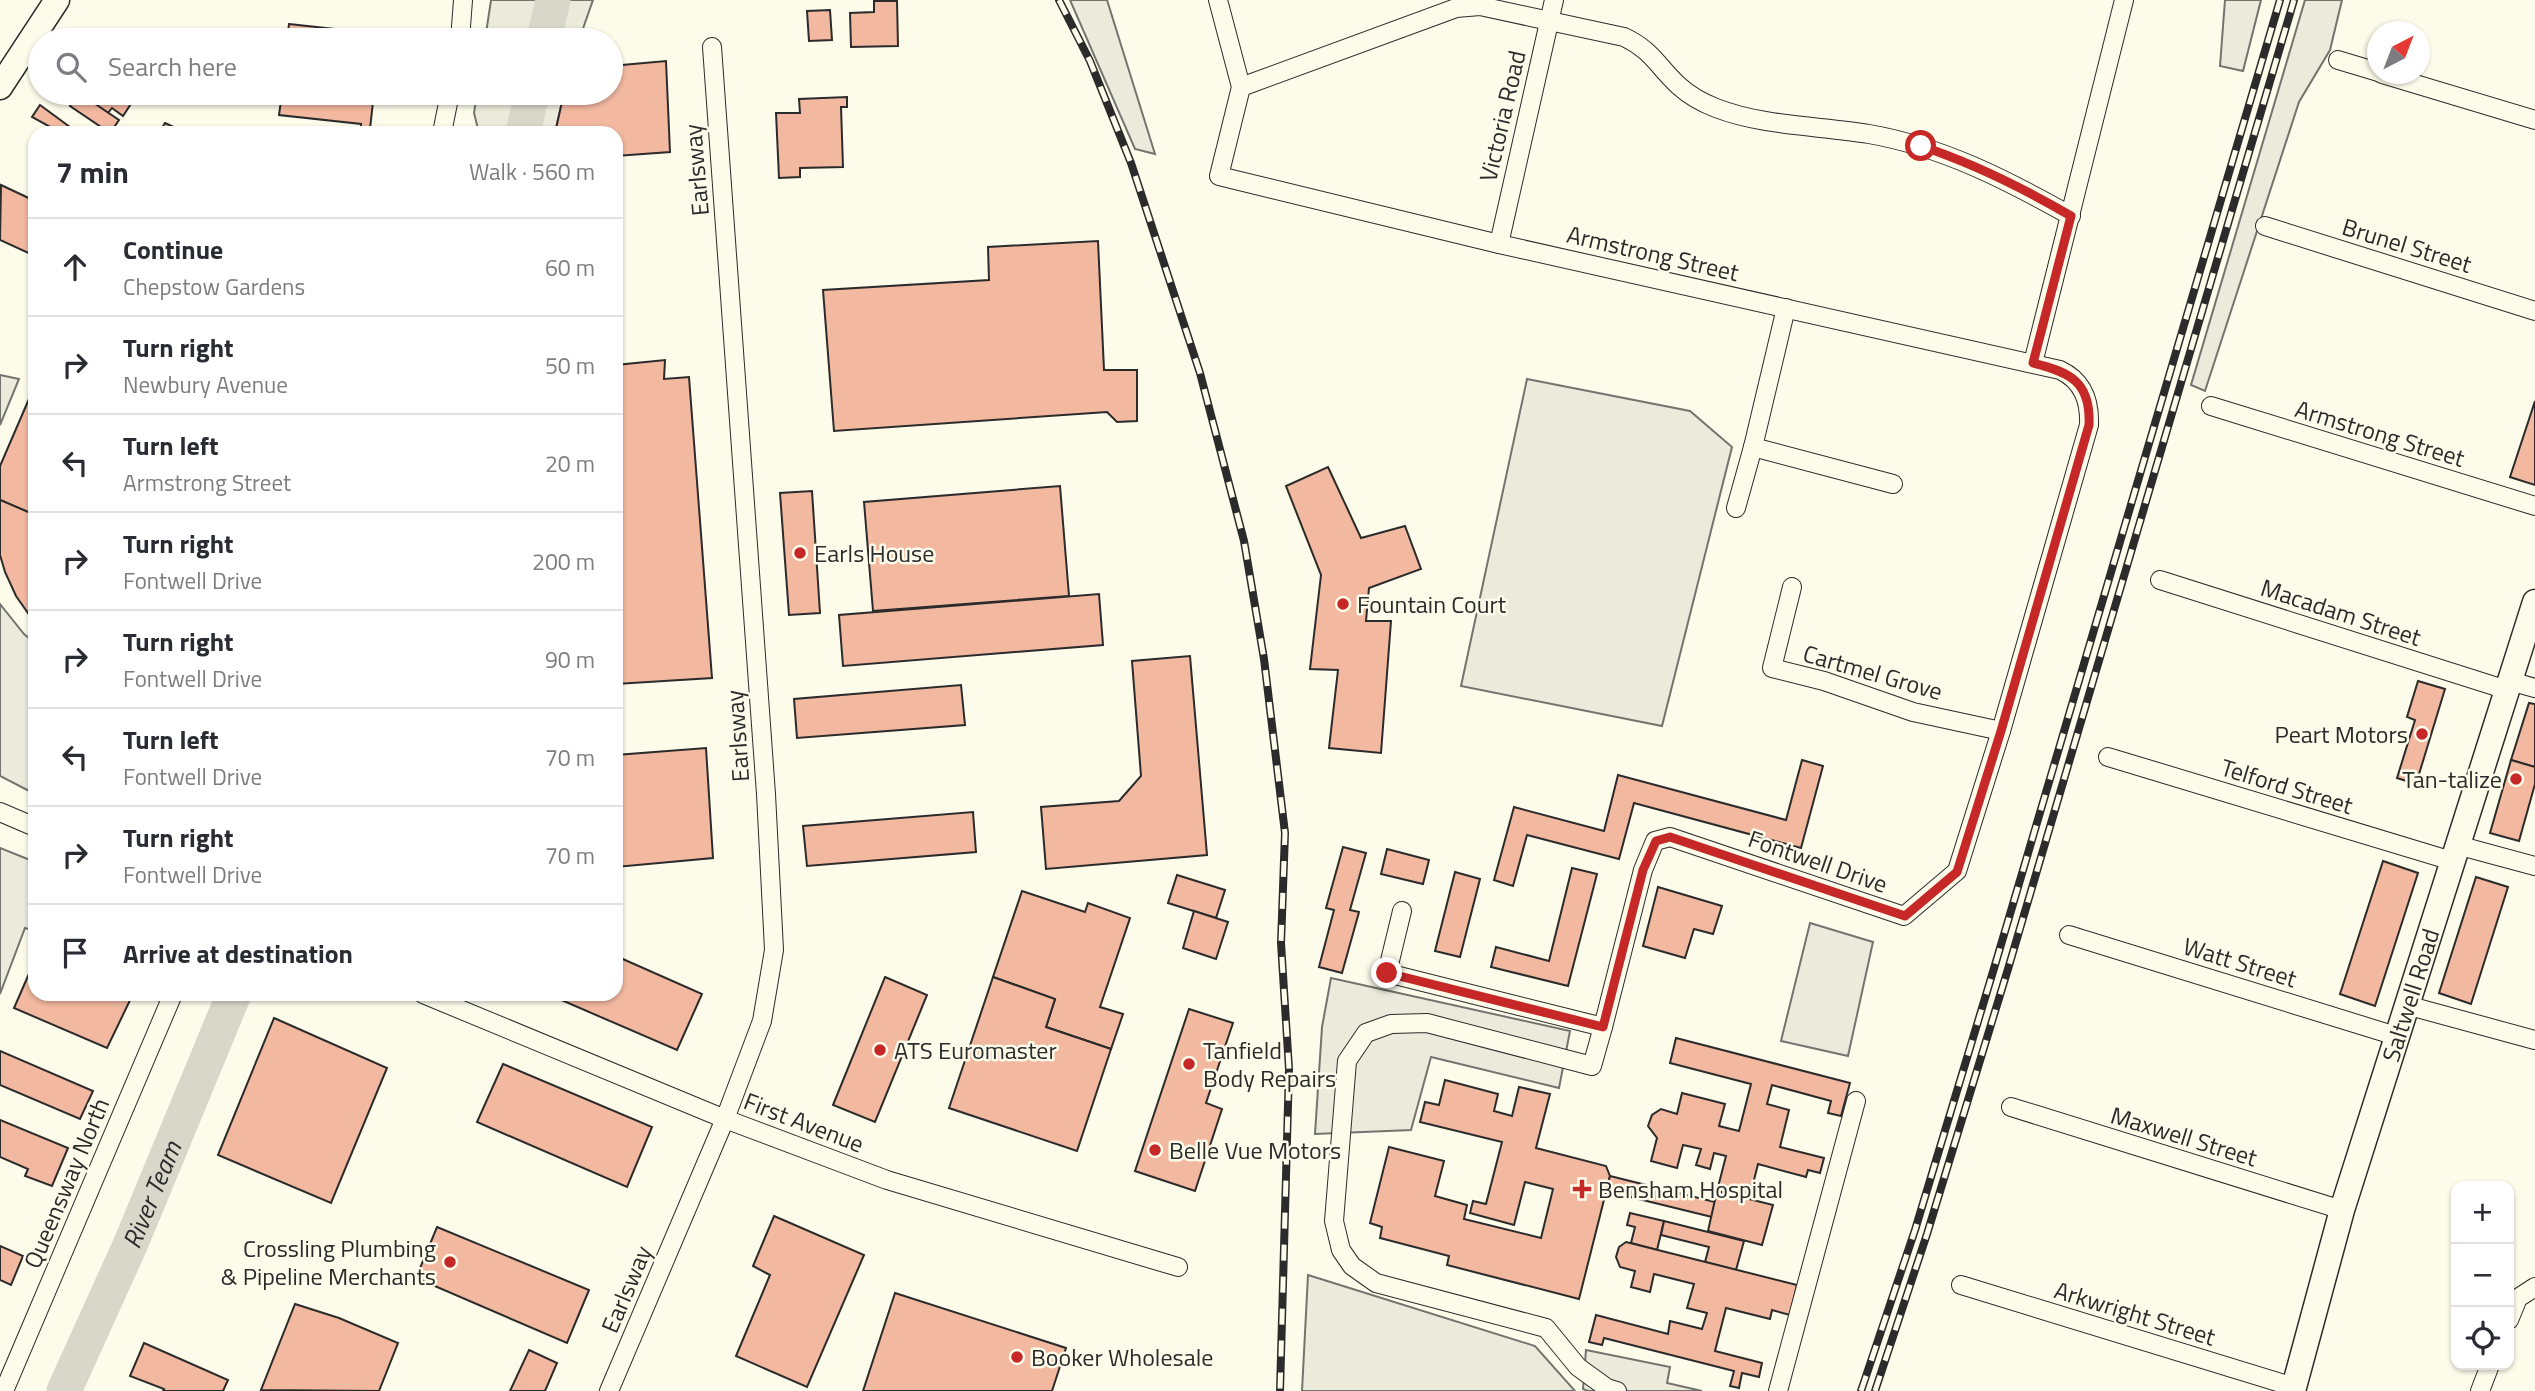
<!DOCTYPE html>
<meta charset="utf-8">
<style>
body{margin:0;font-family:"Titillium Web",sans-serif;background:#f7f7f7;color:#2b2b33}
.controls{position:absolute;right:21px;bottom:21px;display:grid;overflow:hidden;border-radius:14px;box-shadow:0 2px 5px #0004}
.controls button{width:63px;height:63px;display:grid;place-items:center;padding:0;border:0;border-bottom:2px solid #e1e1e2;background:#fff;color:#2b2b33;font:35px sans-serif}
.compass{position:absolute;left:2367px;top:21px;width:63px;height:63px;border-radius:50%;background:#fff;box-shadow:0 2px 5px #0004;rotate:42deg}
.stop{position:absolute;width:21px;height:21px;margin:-16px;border:5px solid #c62828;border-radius:50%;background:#fff}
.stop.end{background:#c62828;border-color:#fff;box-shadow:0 2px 7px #0008}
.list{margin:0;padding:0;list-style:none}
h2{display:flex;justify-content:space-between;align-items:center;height:91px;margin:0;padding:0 28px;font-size:30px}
h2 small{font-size:23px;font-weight:400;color:#7c7c81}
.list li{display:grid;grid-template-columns:46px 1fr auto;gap:21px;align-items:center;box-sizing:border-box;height:98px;padding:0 28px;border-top:2px solid #e1e1e2}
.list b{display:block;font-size:26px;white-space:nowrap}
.list p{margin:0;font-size:23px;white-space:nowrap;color:#7c7c81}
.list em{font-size:23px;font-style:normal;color:#7c7c81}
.icon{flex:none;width:38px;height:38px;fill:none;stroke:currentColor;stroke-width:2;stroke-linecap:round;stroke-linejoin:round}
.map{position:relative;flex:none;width:2535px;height:1391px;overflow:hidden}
.search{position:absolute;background:#fff;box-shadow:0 2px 5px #0004;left:28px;top:28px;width:595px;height:77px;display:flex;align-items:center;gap:18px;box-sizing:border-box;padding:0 24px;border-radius:38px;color:#7c7c81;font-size:26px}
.panel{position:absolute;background:#fff;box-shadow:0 2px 5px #0004;left:28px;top:126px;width:595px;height:875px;border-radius:21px}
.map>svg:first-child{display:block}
.green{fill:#ecebdb;stroke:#74746e;stroke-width:2}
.parking{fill:#eceadb;stroke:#74746e;stroke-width:2}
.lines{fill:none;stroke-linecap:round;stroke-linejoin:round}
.river{stroke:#d8d7c9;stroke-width:35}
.building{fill:#f2b8a0;stroke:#2b2b2b;stroke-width:2}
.street-casing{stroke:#2b2b2b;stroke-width:20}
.secondary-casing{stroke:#2b2b2b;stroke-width:27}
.street{stroke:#fdfbea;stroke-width:18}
.secondary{stroke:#fdfbea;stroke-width:24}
.rail-casing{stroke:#2b2b2b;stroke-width:8}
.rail{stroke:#fdfbea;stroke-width:5;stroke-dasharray:16;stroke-linecap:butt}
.route{stroke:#c62828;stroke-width:9}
.poi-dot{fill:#c62828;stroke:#fdfbea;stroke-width:2.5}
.labels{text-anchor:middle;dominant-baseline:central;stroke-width:5;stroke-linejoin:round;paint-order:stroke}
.street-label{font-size:24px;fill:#2b2b2b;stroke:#fdfbea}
.poi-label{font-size:24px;fill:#2b2b2b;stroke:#fdfbea;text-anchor:start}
.water-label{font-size:26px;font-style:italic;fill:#2b2b2b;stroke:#fdfbea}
</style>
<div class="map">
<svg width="2535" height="1391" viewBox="0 0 2535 1391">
<rect width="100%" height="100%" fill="#fdfbea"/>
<!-- green -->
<g class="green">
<path d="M491 0H593L579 40H485Z"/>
<path d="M1070 0H1107L1155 154 1135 149Z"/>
<path d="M2225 0H2261L2243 71 2220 66Z"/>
<path d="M2305 0H2342L2330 50 2299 102 2205 391 2191 385Z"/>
<path d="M477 93H564L555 133H479L474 113Z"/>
<path d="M1527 379 1690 411 1732 447 1662 726 1461 686Z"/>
<path d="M1308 1275 1535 1346 1575 1391H1302Z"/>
</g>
<!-- parking -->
<g class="parking">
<path d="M0 375 19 379 0 425Z"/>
<path d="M0 604 24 634 35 643V794L0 776Z"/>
<path d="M0 848 35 862V931L25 928 0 994Z"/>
<path d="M1810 923 1873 942 1848 1056 1781 1041Z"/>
<path d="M1331 978 1570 1031 1559 1088 1431 1057 1411 1130 1315 1134 1322 1027Z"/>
<path d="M1586 1350 1670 1367 1667 1383 1702 1391H1588L1583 1389Z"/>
</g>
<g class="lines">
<!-- river -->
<g class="river">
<path d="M544 40 553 0"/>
<path d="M523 133 532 93"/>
<path id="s1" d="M64 1391 131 1243 234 994"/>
</g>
</g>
<!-- building -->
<g class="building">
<path d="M874 1H897L898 46 851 47 850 13 874 12Z"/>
<path d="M830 10 832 40 809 41 807 11Z"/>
<path d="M289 24 380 34V40H287Z"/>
<path d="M666 61 670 152 616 156V133H555L564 93H611V66Z"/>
<path d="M79 93H138L123 116 112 108 108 113Z"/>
<path d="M79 93 119 120 110 133 70 106Z"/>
<path d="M282 93H374L370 129 361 128V124L279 115Z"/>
<path d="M847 97V107H841L843 167 800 168V177L779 178 776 113H800L799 99Z"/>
<path d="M40 105 74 130 72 133H61L32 117Z"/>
<path d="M165 123 178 129 176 133H159Z"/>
<path d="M353 128 394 132V133H353Z"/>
<path d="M1 185 35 201V256L0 240Z"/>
<path d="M1098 241 1104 370H1137V421L1117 422 1107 412 834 431 823 290 989 280 988 247Z"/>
<path d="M665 360 664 379 689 377 712 678 616 684V365Z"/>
<path d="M35 385V515L0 500V466Z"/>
<path d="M2535 401V485L2510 477Z"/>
<path d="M1328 467 1361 538 1405 526 1421 569 1369 588 1366 621H1391L1381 753 1329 748 1338 670 1310 669 1321 575 1286 486Z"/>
<path d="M1060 486 1069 596 873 611 864 502Z"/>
<path d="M812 491 820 613 789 615 780 493Z"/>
<path d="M0 500 33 514 30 530 35 559V623L16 596 5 572 0 555Z"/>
<path d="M1099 594 1103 645 843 666 839 615Z"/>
<path d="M1190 656 1207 855 1046 869 1041 807 1119 801 1141 776 1132 661Z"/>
<path d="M2418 681 2445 689 2416 784 2397 778 2415 720 2407 717Z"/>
<path d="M961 685 965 725 797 738 794 699Z"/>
<path d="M2529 703 2535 704V767L2511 760Z"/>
<path d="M706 748 713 858 616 867V755Z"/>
<path d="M1802 760 1823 766 1801 848 1634 803 1619 859 1527 835 1513 886 1494 880 1514 807 1604 831 1618 775 1786 820Z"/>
<path d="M2511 760 2535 767V784L2519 841 2490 833Z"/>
<path d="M973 812 976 852 807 866 803 826Z"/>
<path d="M1343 847 1366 853 1350 910 1359 912 1342 973 1319 967 1334 910 1326 908Z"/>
<path d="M1387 849 1429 860 1423 884 1381 874Z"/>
<path d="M2383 861 2418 873 2375 1006 2340 994Z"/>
<path d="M1572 868 1597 874 1568 986 1491 967 1496 947 1549 961Z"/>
<path d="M1455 872 1480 879 1460 957 1435 951Z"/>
<path d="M1177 875 1225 890 1216 918 1168 903Z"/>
<path d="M2476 877 2508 887 2471 1004 2439 993Z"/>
<path d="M1658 887 1722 906 1713 934 1694 929 1685 958 1643 946Z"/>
<path d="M1022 891 1085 912 1088 903 1130 918 1100 1007 1123 1014 1111 1049 1046 1027 1055 999 993 977Z"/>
<path d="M1194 911 1228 922 1216 959 1183 948Z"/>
<path d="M616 956 702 994 677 1050 559 999 561 994H616Z"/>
<path d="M35 960V994H133L107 1048 14 1008Z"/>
<path d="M885 977 927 995 875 1122 833 1105Z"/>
<path d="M993 977 1055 999 1046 1027 1111 1049 1077 1151 949 1108Z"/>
<path d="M1189 1009 1233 1023 1206 1103 1222 1109 1195 1191 1135 1171Z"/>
<path d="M274 1018 387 1068 331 1203 218 1155Z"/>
<path d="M1676 1038 1850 1083 1841 1116 1828 1113 1831 1101 1772 1085 1767 1104 1789 1110 1780 1147 1824 1158 1820 1173 1808 1170 1806 1177 1758 1164 1749 1200 1717 1191 1726 1156 1714 1153 1710 1169 1696 1165 1701 1149 1683 1145 1677 1168 1651 1161 1657 1138 1648 1126 1652 1115 1661 1109 1677 1114 1682 1093 1725 1104 1719 1126 1739 1131 1751 1084 1670 1063Z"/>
<path d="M0 1051 93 1091 80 1119 0 1085Z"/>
<path d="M503 1064 652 1127 627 1187 477 1122Z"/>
<path d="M1445 1080 1498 1094 1494 1111 1512 1116 1519 1087 1550 1094 1536 1148 1606 1166 1610 1176 1579 1299 1447 1265 1449 1256 1380 1238 1382 1227 1370 1223 1389 1147 1444 1161 1435 1196 1467 1205 1464 1219 1541 1238 1553 1189 1525 1182 1514 1225 1470 1213 1473 1201 1486 1204 1502 1142 1420 1122 1425 1102 1439 1105Z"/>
<path d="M0 1120 68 1148 52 1186 25 1176 28 1169 0 1157Z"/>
<path d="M1610 1176 1715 1202 1712 1217 1606 1191Z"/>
<path d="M1717 1191 1773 1205 1762 1245 1708 1231Z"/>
<path d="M1630 1213 1664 1221 1657 1250 1631 1243 1635 1227 1627 1225Z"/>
<path d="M774 1216 864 1255 807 1387 736 1356 770 1275 753 1266Z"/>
<path d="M1664 1221 1744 1241 1736 1270 1705 1262 1709 1247 1661 1235Z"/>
<path d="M437 1227 589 1290 567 1343 416 1278Z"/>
<path d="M1626 1242 1797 1285 1790 1315 1772 1310 1770 1319 1726 1308 1715 1351 1762 1363 1759 1377 1742 1373 1739 1388 1730 1386 1734 1371 1604 1338 1602 1345 1589 1342 1596 1315 1668 1334 1670 1321 1702 1329 1707 1313 1687 1308 1694 1284 1654 1274 1650 1292 1631 1287 1635 1271 1620 1267 1616 1257 1619 1247Z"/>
<path d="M0 1246 23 1256 11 1285 0 1280Z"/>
<path d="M895 1293 1066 1348 1052 1391H863Z"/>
<path d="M295 1304 339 1318 398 1343 379 1391 261 1390Z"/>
<path d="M144 1343 228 1380 223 1391H163L164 1389 130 1376Z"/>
<path d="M529 1350 557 1363 545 1391H510Z"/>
</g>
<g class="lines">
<defs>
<g id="street">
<path d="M1218 0 1241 87 1219 176 1499 244 2060 370C2083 381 2090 401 2089 425L2001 731 1957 871 1904 916 1670 837 1655 841 1643 870 1603 1027 1387 973 1402 911"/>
<path d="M460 40 463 0"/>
<path d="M2338 60 2378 72"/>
<path d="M2382 74 2535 120"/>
<path d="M1241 87 1456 8 1480 6 1624 37C1652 50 1659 68 1679 86 1690 96 1703 103 1716 108 1762 126 1820 126 1869 134 1943 147 2007 180 2071 216"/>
<path d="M442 133 450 93"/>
<path d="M2265 226 2535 311"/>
<path d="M1499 244 1554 0"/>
<path d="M2033 363 2124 0"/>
<path d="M2211 406 2535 506"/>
<path d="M1753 447 1893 484"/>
<path d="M1736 508 1753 447 1786 308"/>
<path d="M2160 580 2507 690"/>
<path d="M1792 587 1772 668 1824 681 1913 712 2001 731"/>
<path d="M2510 681 2535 688"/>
<path d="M2108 757 2452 861"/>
<path d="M0 812 35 827"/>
<path d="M2457 845 2535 866"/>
<path d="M2069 935 2396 1036"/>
<path d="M423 994 725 1119 887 1180 1178 1267"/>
<path d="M2406 1005 2535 1040"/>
<path d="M1603 1027 1592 1066 1427 1023 1391 1024 1366 1033 1347 1061 1334 1221 1341 1250 1352 1266 1376 1283 1546 1328 1578 1367 1607 1388 1617 1391"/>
<path d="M2011 1107 2342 1210"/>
<path d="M1961 1285 2294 1387"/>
<path d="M2509 1320 2518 1298 2535 1287"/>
<path d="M4 1391 173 994"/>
<path d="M609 1391 725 1119 762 1021 774 950 766 794 712 47"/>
<path d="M1778 1391 1856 1101"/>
<path d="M2480 1391 2490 1365"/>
</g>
<g id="secondary">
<path d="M0 87 57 0"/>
<path id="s2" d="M2293 1391 2342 1210 2535 602"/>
</g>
</defs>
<!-- street casing -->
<use href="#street" class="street-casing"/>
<!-- secondary casing -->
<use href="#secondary" class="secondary-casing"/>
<!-- street -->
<use href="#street" class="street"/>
<!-- secondary -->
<use href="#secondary" class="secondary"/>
<defs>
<g id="rail">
<path d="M1059 0 1090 61 1131 163 1200 373 1244 541 1264 659 1285 833 1281 943 1289 1069 1280 1391"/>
<path d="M1861 1391 1915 1230 1995 965 2280 0"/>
<path d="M1875 1391 1927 1234 2008 969 2294 0"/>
</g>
</defs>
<!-- rail casing -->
<use href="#rail" class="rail-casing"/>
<!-- rail -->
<use href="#rail" class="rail"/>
</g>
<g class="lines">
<!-- route -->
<path class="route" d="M1387 973 1603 1027 1643 870 1656 841 1670 837 1905 916 1957 872 2001 731 2089 425C2091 382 2070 372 2033 363L2071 216C2023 188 1975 164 1921 146"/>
</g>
<!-- markers -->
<g class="poi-dot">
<circle cx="800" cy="553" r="7"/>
<circle cx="1343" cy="604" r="7"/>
<circle cx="2422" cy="734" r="7"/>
<circle cx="2516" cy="779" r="7"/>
<circle cx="880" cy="1050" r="7"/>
<circle cx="1189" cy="1064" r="7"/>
<circle cx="1155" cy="1150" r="7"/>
<path d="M1578.5 1178.5h7v7h7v7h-7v7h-7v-7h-7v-7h7z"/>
<circle cx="450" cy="1262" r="7"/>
<circle cx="1017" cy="1357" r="7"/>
</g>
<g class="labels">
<!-- street labels -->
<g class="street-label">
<text transform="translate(1502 116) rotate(-77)">Victoria Road</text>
<text transform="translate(696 170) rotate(-95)">Earlsway</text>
<text transform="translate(2407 245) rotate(17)">Brunel Street</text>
<text transform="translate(1653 253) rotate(13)">Armstrong Street</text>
<text transform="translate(2380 433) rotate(17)">Armstrong Street</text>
<text transform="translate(2341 612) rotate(18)">Macadam Street</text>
<text transform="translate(1873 672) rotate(16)">Cartmel Grove</text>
<text transform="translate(737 736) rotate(-94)">Earlsway</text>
<text transform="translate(2287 786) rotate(17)">Telford Street</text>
<text transform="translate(1818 861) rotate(19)">Fontwell Drive</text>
<text transform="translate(2240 962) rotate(17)">Watt Street</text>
<text stroke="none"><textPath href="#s2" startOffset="413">Saltwell Road</textPath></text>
<text transform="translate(804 1122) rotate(21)">First Avenue</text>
<text transform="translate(2184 1136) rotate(17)">Maxwell Street</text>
<text transform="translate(66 1183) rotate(-67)">Queensway North</text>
<text transform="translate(626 1289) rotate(-67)">Earlsway</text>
<text transform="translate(2135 1313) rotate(17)">Arkwright Street</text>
</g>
<!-- poi labels -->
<g class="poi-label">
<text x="814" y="553">Earls House</text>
<text x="1357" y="604">Fountain Court</text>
<text x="2408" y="734" text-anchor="end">Peart Motors</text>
<text x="2502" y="779" text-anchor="end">Tan-talize</text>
<text x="894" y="1050">ATS Euromaster</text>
<text x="1203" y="1050">Tanfield<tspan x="1203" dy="28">Body Repairs</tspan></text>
<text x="1169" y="1150">Belle Vue Motors</text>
<text x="1598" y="1189">Bensham Hospital</text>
<text x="436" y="1248" text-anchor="end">Crossling Plumbing<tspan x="436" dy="28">&amp; Pipeline Merchants</tspan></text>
<text x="1031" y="1357">Booker Wholesale</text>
</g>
<!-- water labels -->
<g class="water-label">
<text stroke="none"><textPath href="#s1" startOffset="215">River Team</textPath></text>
</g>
</g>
</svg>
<div class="controls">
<button>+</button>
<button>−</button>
<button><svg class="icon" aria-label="locate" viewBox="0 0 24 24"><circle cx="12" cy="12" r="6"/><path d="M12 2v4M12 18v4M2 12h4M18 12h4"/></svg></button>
</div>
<svg class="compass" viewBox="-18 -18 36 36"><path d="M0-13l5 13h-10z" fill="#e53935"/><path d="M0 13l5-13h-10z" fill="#7c7c81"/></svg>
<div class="stop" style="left:1921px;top:146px"></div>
<div class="stop end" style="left:1387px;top:973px"></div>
<div class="search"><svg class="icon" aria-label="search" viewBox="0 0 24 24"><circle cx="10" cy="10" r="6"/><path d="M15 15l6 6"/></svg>Search here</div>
<section class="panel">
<h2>7 min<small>Walk · 560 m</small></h2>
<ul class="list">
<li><svg class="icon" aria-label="ahead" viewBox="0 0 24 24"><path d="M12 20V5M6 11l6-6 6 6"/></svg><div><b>Continue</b><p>Chepstow Gardens</p></div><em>60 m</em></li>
<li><svg class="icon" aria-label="right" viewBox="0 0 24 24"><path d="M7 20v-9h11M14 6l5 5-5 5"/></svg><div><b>Turn right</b><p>Newbury Avenue</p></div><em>50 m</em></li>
<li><svg class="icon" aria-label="left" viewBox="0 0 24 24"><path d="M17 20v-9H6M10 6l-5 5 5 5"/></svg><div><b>Turn left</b><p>Armstrong Street</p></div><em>20 m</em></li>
<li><svg class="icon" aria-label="right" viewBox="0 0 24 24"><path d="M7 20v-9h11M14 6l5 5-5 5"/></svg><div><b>Turn right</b><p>Fontwell Drive</p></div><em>200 m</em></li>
<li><svg class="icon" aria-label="right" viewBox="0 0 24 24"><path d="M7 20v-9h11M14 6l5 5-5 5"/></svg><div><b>Turn right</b><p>Fontwell Drive</p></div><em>90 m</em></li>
<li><svg class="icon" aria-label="left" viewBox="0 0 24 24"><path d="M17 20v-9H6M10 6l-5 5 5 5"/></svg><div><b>Turn left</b><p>Fontwell Drive</p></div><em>70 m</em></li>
<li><svg class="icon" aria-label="right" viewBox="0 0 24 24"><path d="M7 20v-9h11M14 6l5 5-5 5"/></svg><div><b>Turn right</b><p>Fontwell Drive</p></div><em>70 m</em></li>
<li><svg class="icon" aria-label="arrive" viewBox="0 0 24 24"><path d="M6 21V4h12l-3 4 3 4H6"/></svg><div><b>Arrive at destination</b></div></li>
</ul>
</section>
</div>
